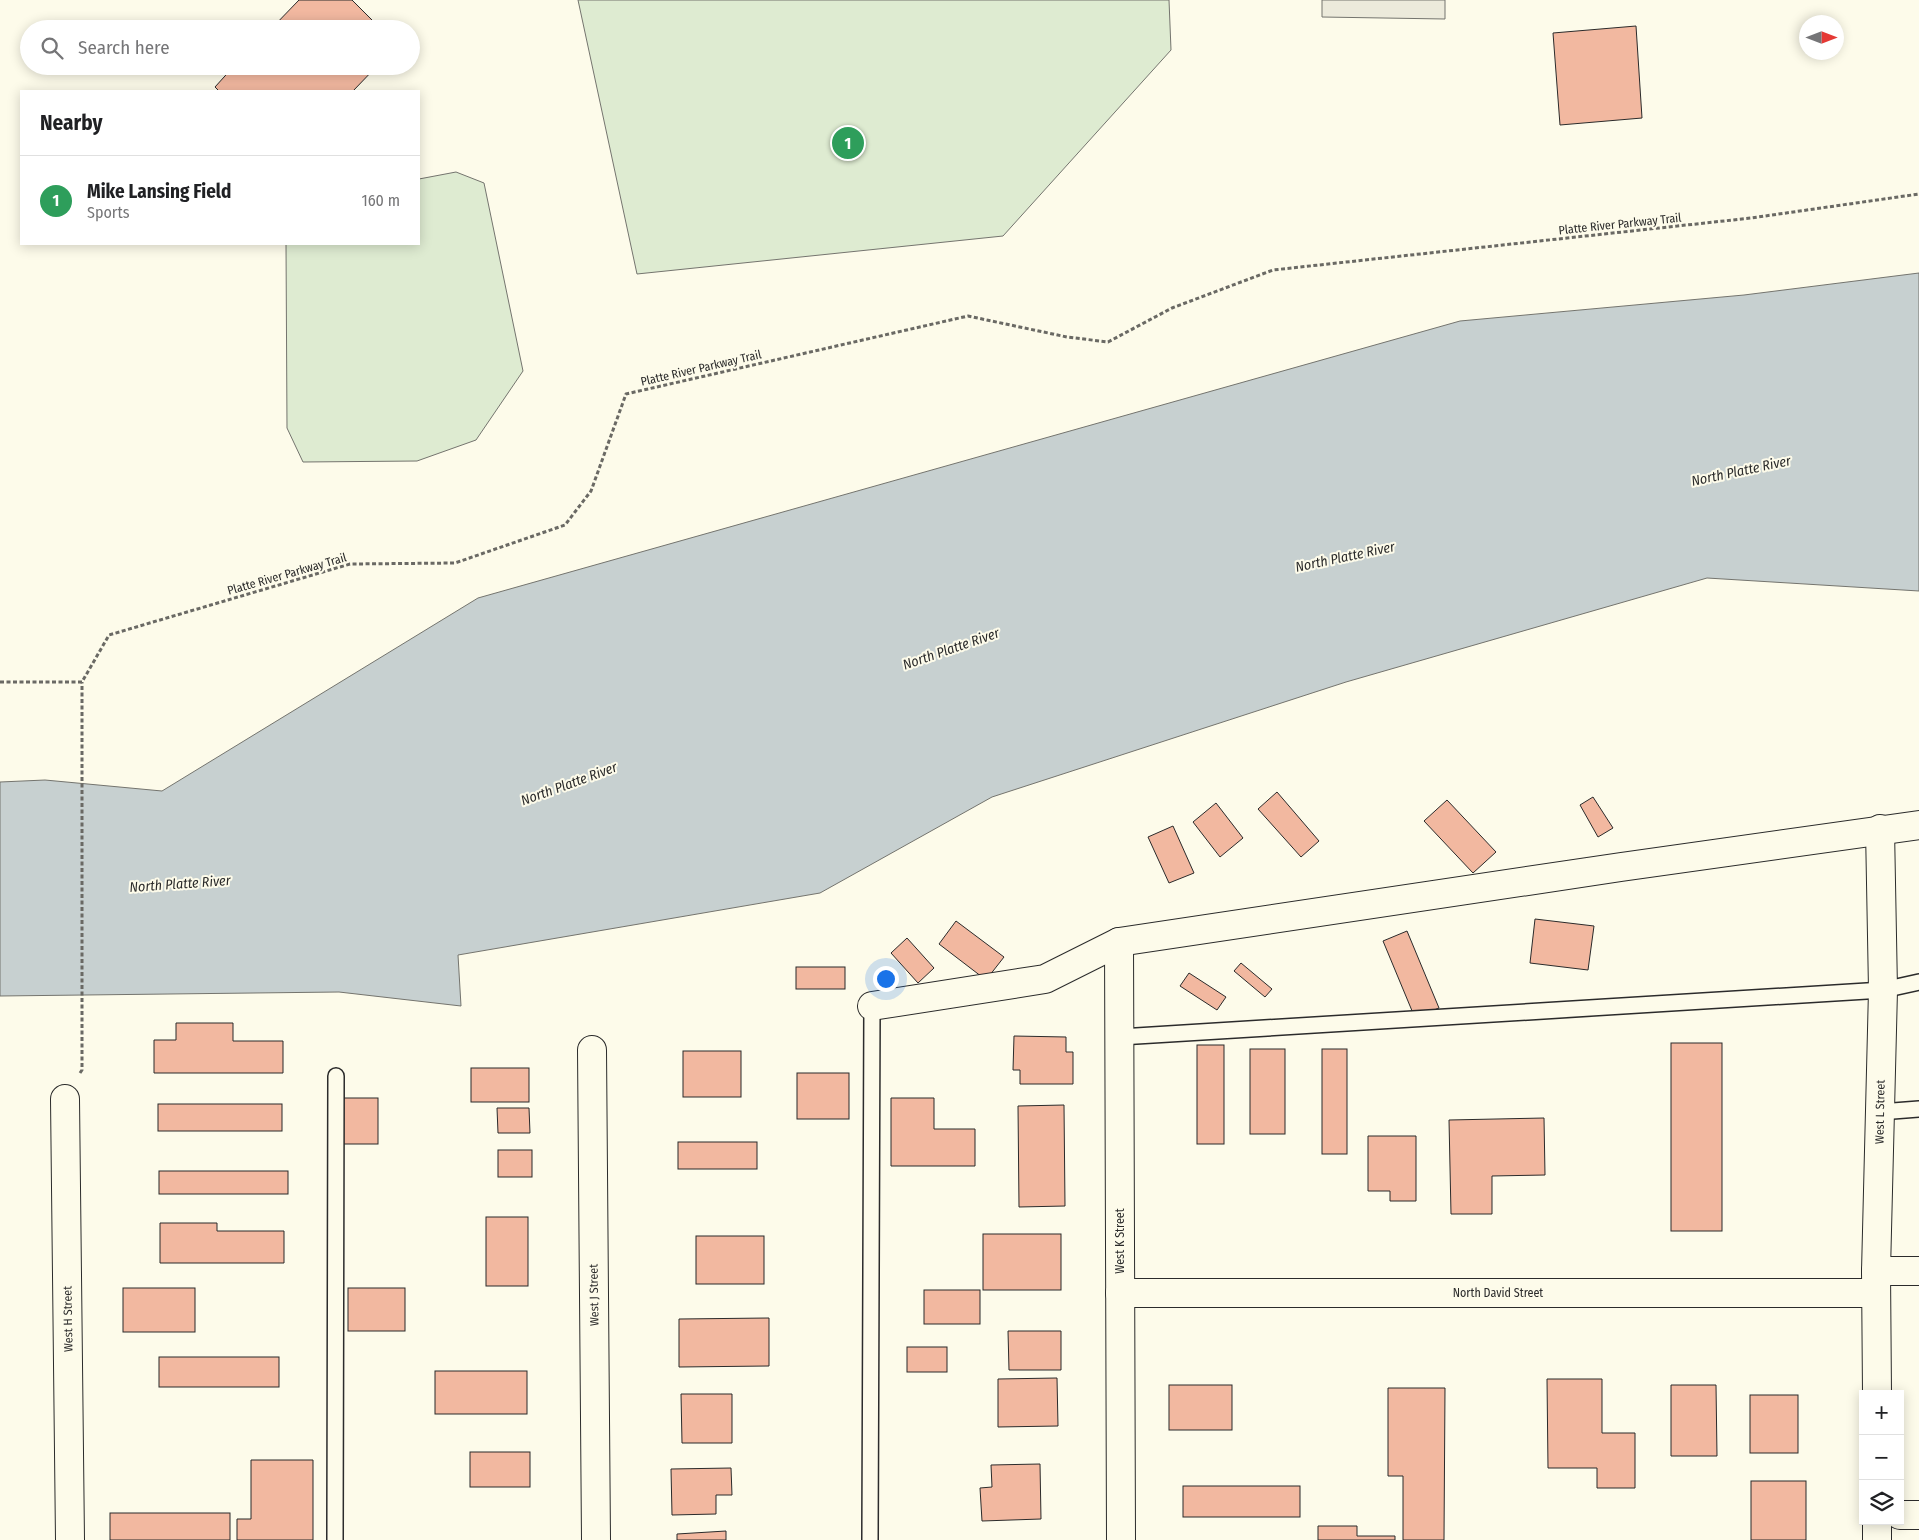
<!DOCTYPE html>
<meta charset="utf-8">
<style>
body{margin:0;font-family:"Fira Sans Condensed",sans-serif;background:#f6f6f6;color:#202124}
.controls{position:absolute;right:15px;bottom:15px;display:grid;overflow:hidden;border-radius:0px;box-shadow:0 2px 12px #0003}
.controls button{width:45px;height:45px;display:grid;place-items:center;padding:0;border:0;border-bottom:1px solid #e0e0e0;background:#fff;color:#202124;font:25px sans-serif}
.compass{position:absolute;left:1799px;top:15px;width:45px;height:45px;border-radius:50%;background:#fff;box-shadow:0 2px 12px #0003;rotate:90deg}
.you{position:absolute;left:885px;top:978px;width:18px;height:18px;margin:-12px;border:4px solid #fff;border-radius:50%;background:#1a73e8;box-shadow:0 0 0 8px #1a73e833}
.badge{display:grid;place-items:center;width:32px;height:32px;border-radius:50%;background:#111827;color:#fff;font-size:16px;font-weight:700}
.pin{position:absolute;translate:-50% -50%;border:2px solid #fff;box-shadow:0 1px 5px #0006}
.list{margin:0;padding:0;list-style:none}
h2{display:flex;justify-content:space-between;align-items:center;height:65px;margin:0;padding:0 20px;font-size:21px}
h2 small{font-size:16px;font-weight:400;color:#757577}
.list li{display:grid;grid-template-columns:32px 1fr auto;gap:15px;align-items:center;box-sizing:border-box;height:90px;padding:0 20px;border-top:1px solid #e0e0e0}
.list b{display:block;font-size:19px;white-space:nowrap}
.list p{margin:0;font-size:16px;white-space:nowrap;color:#757577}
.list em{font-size:16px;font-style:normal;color:#757577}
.icon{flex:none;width:28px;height:28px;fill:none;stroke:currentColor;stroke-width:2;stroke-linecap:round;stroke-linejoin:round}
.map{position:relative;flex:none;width:1919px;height:1540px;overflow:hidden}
.search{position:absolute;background:#fff;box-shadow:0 2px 12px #0003;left:20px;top:20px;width:400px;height:55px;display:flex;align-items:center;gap:12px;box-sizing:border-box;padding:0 18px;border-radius:28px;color:#757577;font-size:19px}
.panel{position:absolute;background:#fff;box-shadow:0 2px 12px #0003;left:20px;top:90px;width:400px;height:155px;border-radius:0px}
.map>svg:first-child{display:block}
.grass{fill:#deebd1;stroke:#74746e}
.parking{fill:#eceadb;stroke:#74746e}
.water{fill:#c7d0d0;stroke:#74746e}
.building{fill:#f2b8a0;stroke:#2b2b2b}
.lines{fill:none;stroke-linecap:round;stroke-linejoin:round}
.lane-casing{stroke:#2b2b2b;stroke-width:18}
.street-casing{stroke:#2b2b2b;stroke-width:30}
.path{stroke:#6a6964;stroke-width:3;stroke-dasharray:4 2.5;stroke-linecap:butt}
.lane{stroke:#fdfbea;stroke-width:15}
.street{stroke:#fdfbea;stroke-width:28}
.labels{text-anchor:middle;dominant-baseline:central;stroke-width:4;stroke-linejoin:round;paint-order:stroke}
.street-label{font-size:12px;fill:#2b2b2b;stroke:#fdfbea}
.water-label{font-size:14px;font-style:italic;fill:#2b2b2b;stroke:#fdfbea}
</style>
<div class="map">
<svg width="1919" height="1540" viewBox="0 0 1919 1540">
<rect width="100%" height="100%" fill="#fdfbea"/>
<!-- grass -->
<g class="grass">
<path d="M578 0H1169L1171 50 1003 236 637 274Z"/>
<path d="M456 172 484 183 523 371 476 440 417 461 303 462 287 428 286 244H419V179Z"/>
</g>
<!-- parking -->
<path class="parking" d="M1322 0H1445V19L1322 17Z"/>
<!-- water -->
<path class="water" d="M1919 273V591L1707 578 1346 682 992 797 820 893 458 955 461 1006 339 992 0 996V782L45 780 162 791 478 598 1460 321 1744 295Z"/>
<!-- building -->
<g class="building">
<path d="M299 0H352L381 29H271Z"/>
<path d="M1636 26 1642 118 1560 125 1553 33Z"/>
<path d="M234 66H377L353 91H219L215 87Z"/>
<path d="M1277 792 1319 841 1301 857 1258 809Z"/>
<path d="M1593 797 1613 828 1598 837 1580 805Z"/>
<path d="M1447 800 1496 852 1473 873 1424 821Z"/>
<path d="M1216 803 1243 838 1220 857 1193 822Z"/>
<path d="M1173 826 1194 873 1169 883 1148 837Z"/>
<path d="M1535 919 1594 926 1588 970 1530 963Z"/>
<path d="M956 921 1004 957 986 980 939 944Z"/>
<path d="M1407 931 1439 1008 1415 1018 1383 941Z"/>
<path d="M907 938 934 968 918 983 891 953Z"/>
<path d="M1241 963 1272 989 1265 997 1234 971Z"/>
<rect x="796" y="967" width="49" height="22"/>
<path d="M1189 973 1226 997 1217 1010 1180 986Z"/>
<path d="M176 1023H233V1041H283V1073H154V1040H176Z"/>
<path d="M1014 1036 1066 1037V1052H1073V1084H1020V1070H1013Z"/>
<rect x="1671" y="1043" width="51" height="188"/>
<rect x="1197" y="1045" width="27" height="99"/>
<rect x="1250" y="1049" width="35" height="85"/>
<rect x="1322" y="1049" width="25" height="105"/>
<rect x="683" y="1051" width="58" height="46"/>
<rect x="471" y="1068" width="58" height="34"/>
<rect x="797" y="1073" width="52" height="46"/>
<rect x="342" y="1098" width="36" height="46"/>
<path d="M891 1098H934V1129H975V1166H891Z"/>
<rect x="158" y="1104" width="124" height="27"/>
<path d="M1064 1105 1065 1206 1019 1207 1018 1106Z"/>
<path d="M497 1108H529L530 1133H498Z"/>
<path d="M1544 1118 1545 1175 1492 1176V1214H1451L1449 1120Z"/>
<path d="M1368 1136H1416V1201H1390V1191H1368Z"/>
<rect x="678" y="1142" width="79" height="27"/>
<rect x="498" y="1150" width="34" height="27"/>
<rect x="159" y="1171" width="129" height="23"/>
<rect x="486" y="1217" width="42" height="69"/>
<path d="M160 1223H217V1231H284V1263H160Z"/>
<rect x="983" y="1234" width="78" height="56"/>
<rect x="696" y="1236" width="68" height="48"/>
<rect x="123" y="1288" width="72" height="44"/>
<rect x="348" y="1288" width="57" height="43"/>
<rect x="924" y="1290" width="56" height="34"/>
<path d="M769 1318V1366L679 1367V1319Z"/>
<path d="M1008 1331H1061V1370H1009Z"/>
<rect x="907" y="1347" width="40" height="25"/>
<rect x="159" y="1357" width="120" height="30"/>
<rect x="435" y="1371" width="92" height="43"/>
<path d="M1057 1378 1058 1426 998 1427V1379Z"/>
<path d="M1547 1379H1602V1433H1635V1488H1597V1468H1548Z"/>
<rect x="1169" y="1385" width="63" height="45"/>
<path d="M1671 1385H1716L1717 1456H1671Z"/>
<path d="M1388 1388H1445L1444 1540H1403V1476H1388Z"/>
<path d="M681 1394H732V1443H682Z"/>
<rect x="1750" y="1395" width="48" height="58"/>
<rect x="470" y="1452" width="60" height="35"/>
<path d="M251 1460H313V1540H237V1519H251Z"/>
<path d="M1040 1464 1041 1519 982 1521 980 1488 992 1487 991 1465Z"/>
<path d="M731 1468 732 1495H716V1514L672 1515 671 1469Z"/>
<rect x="1751" y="1481" width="55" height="59"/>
<rect x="1183" y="1486" width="117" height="31"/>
<rect x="110" y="1513" width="120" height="27"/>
<path d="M1318 1526H1357V1536H1395V1540H1318Z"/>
<path d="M726 1531V1540H677V1534Z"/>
</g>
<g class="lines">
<defs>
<g id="lane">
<path d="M1120 1037 1883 990 1919 982"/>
<path d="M1880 1112 1919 1109"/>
<path d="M335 1540 336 1076"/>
<path d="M870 1540 872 1006"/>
</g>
<g id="street">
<path d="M1119 942 1121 1540"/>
<path d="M872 1006 1045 979 1119 942 1621 867 1919 825"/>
<path d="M592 1050 596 1540"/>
<path d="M65 1099 70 1540"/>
<path d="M1876 1271H1919"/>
<path d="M1120 1293H1876"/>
<path d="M1877 1394 1876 1271 1883 990 1880 829"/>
<path d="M1900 1515H1919"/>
<path d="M1877 1521V1540"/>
</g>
</defs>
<!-- lane casing -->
<use href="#lane" class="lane-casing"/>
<!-- street casing -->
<use href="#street" class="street-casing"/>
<!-- path -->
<g class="path">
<path d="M0 682H82L109 635 350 564 455 563 565 525 591 491 626 394 968 316 1067 337 1108 342 1172 308 1273 270 1751 218 1919 194"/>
<path d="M80 1073 82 1070V682"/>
</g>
<!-- lane -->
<use href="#lane" class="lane"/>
<!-- street -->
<use href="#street" class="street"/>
</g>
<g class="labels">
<!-- street labels -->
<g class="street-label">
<text transform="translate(1620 224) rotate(-6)">Platte River Parkway Trail</text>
<text transform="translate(701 368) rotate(-13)">Platte River Parkway Trail</text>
<text transform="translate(287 574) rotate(-16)">Platte River Parkway Trail</text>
<text transform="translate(1880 1112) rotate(-89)">West L Street</text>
<text transform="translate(1120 1241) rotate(-90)">West K Street</text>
<text x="1498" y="1293">North David Street</text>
<text transform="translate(594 1295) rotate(-91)">West J Street</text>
<text transform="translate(68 1319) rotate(-91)">West H Street</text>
</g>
<!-- water labels -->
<g class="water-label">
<text transform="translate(1741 471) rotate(-12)">North Platte River</text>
<text transform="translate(1345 557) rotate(-12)">North Platte River</text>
<text transform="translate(951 649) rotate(-19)">North Platte River</text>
<text transform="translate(569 784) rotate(-20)">North Platte River</text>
<text transform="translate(180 884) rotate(-4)">North Platte River</text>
</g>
</g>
</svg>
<div class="controls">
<button>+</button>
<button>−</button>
<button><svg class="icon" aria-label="layers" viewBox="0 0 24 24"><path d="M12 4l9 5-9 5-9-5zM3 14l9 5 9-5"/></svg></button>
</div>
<svg class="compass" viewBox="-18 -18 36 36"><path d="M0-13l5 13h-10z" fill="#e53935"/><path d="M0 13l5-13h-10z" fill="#757577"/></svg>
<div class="you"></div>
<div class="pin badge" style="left:848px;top:143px;background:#2e9e5b">1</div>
<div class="search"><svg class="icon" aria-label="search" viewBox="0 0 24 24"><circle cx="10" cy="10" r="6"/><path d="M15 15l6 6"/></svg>Search here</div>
<section class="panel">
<h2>Nearby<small></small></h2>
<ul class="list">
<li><span class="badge" style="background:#2e9e5b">1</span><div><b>Mike Lansing Field</b><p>Sports</p></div><em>160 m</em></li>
</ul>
</section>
</div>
